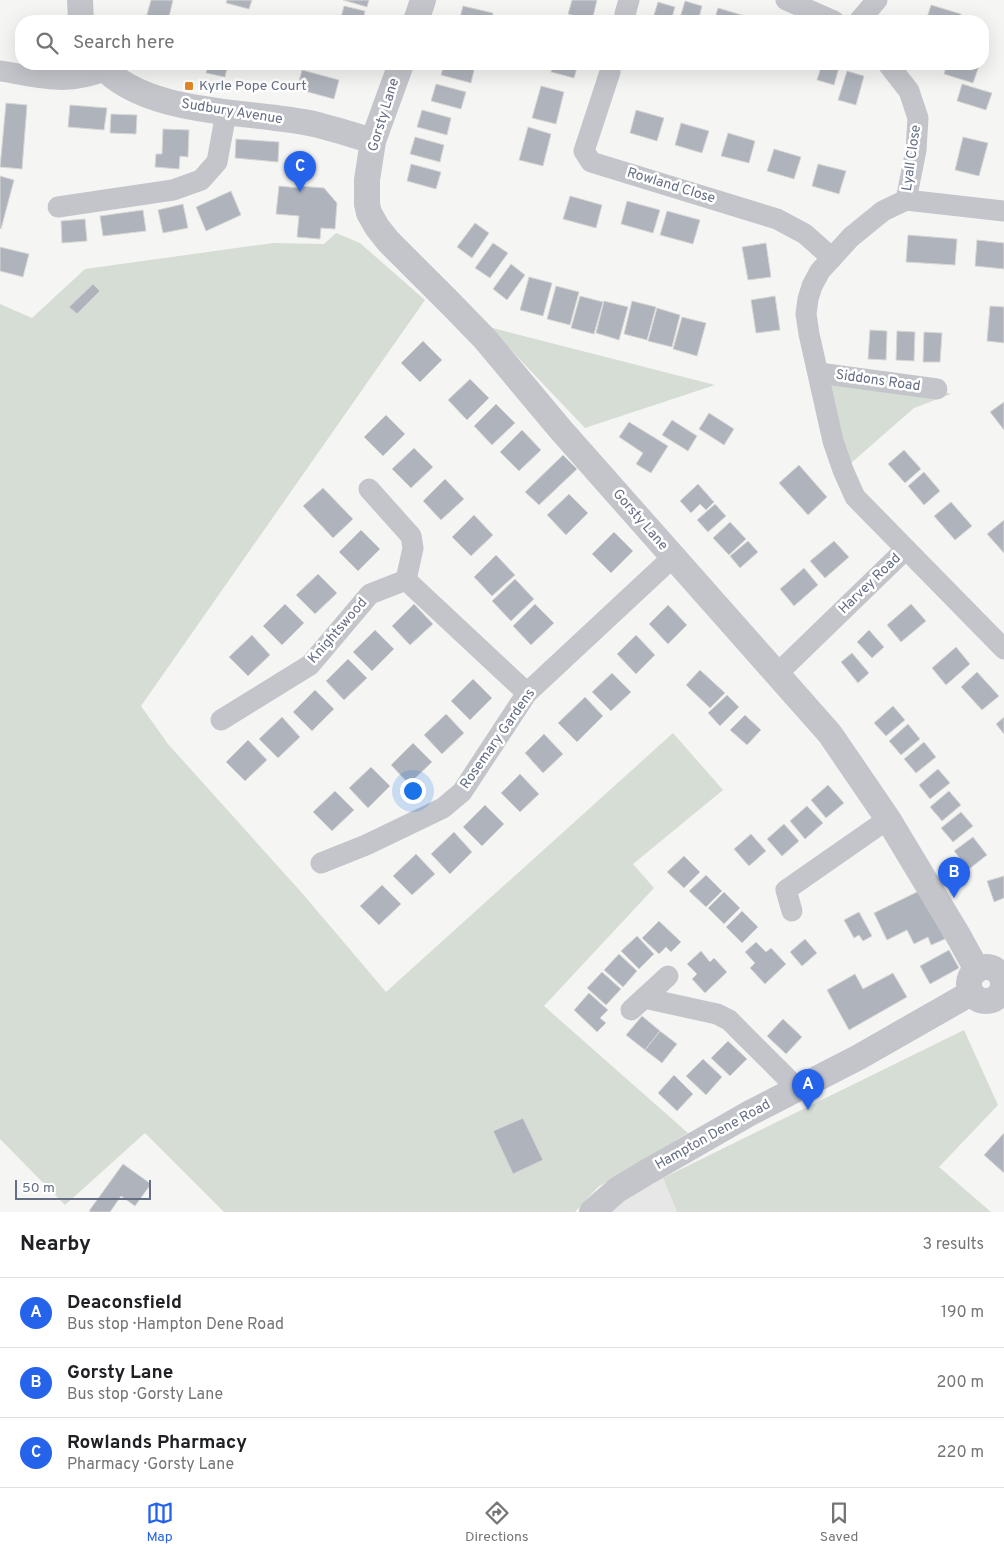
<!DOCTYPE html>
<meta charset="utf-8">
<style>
body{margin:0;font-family:Overpass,sans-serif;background:#f2f2f2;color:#202124}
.scale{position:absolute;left:15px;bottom:12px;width:136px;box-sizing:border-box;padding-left:5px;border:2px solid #656e84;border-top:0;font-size:14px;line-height:18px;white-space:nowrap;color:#656e84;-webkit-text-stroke:4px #fff;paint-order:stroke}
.you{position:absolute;left:412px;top:790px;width:18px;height:18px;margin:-12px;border:4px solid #fff;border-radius:50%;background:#1a73e8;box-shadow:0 0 0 8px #1a73e833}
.badge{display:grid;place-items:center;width:32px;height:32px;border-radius:50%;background:#2563eb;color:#fff;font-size:16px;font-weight:700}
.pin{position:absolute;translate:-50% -41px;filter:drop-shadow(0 1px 2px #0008)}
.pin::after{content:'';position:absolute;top:26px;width:18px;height:15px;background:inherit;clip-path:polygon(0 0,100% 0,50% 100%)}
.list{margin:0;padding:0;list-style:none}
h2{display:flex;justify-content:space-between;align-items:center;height:65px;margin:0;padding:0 20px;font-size:21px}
h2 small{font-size:16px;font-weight:400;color:#757577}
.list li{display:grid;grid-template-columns:32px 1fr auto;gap:15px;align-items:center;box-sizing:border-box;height:70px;padding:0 20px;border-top:1px solid #e0e0e0}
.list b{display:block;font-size:19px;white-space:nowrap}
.list p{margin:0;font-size:16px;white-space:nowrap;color:#757577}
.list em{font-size:16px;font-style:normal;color:#757577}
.icon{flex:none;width:28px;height:28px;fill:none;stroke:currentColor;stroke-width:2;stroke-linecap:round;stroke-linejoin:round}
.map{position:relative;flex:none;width:1004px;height:1212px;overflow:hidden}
.search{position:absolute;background:#fff;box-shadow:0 5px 20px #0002;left:15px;right:15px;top:15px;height:55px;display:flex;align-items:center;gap:12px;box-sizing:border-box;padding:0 18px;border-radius:20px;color:#757577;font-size:19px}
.sheet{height:275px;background:#fff}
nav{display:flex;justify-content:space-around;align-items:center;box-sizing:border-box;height:70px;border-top:1px solid #e0e0e0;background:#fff;font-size:14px;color:#757577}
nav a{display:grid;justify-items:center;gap:2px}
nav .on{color:#2563eb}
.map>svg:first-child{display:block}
.built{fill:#e6e7e6}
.green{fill:#d5ddd4}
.building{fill:#afb3bb;stroke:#d7d7d5}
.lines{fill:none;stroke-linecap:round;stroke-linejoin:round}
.minor{stroke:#c3c5ca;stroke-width:21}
.tertiary{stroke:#c3c5ca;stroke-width:26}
.poi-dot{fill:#e38626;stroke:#fff;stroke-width:2}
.labels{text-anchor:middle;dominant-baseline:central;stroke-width:5;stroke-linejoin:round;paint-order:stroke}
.poi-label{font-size:14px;fill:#656e84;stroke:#fff;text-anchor:start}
.street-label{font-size:14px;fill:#656e84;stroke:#fff}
</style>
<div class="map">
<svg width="1004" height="1212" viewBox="0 0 1004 1212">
<rect width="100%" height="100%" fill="#f5f6f3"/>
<!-- built -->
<path class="built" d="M663 1178 677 1212H608L619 1201Z"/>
<!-- green -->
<g class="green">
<path d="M336 233 360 243 425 300 141 706 168 744 302 893 386 992 673 733 723 790 633 864 654 888 544 1006 688 1133 598 1187 575 1212H224L145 1133 65 1205 0 1139V304L32 318 85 269 273 243 324 244Z"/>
<path d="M489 327 715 385 585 428Z"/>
<path d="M819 373 937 389 951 394 914 408 843 470Z"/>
<path d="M964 1030 998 1105 939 1167 991 1212H677L663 1178Z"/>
</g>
<!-- building -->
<g class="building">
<path d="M151 0H173L168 21H142L143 17 146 18Z"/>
<path d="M227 0H252L249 9 226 3Z"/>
<path d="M343 0H369L367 7Z"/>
<path d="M572 0H597L592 21 568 14Z"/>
<path d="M685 1 702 6 698 21H679Z"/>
<path d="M658 2 675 7 671 21H652Z"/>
<path d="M931 5 961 14 959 21H926Z"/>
<path d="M344 6 365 11 363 21H340Z"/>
<path d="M463 6 493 13 491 21H459Z"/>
<path d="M718 8 745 16 744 21H714Z"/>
<path d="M208 64H228L225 77 206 73Z"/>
<path d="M328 64H351L349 70Z"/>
<path d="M444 64H467L475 66 471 83 441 75Z"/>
<path d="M553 64H578L574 78 551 72Z"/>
<path d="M822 64H840L834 85 817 80Z"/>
<path d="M947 64H972L979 66 973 83 944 74Z"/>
<path d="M302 70 339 80 334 99 297 89Z"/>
<path d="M847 71 864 76 856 105 838 100Z"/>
<path d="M436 84 466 92 461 109 431 101Z"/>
<path d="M962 84 992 93 986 110 957 101Z"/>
<path d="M541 86 564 92 556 124 532 118Z"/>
<path d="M6 103 27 105 22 169 0 167Z"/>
<path d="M70 105 107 108 104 130 68 127Z"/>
<path d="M422 110 451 118 447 135 417 127Z"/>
<path d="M636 110 664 118 657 141 630 133Z"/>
<path d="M111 114 137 115 136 134 110 133Z"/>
<path d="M681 123 709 131 702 153 675 145Z"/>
<path d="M528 127 551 134 543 166 519 160Z"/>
<path d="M163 129 189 130 188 157 180 156 179 169 155 167 156 154H162Z"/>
<path d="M728 133 755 141 749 163 721 156Z"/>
<path d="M415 137 444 145 440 162 410 154Z"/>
<path d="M963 137 988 143 979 176 955 170Z"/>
<path d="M236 139 279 142 278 162 235 158Z"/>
<path d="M774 149 801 157 794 179 767 171Z"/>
<path d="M411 164 441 172 436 189 407 181Z"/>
<path d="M818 164 846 171 839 194 812 186Z"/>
<path d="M0 176 14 180 1 229 0 228Z"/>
<path d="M279 186 300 188V186L324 188 337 203 335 229 321 228 320 239 297 237 299 216 276 214Z"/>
<path d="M231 191 241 215 206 231 196 207Z"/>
<path d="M570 196 602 205 596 228 563 219Z"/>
<path d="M627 201 660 210 653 233 621 224Z"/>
<path d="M183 204 188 228 163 233 158 210Z"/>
<path d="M143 210 146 231 103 236 100 216Z"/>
<path d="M667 211 700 220 693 244 660 235Z"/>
<path d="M85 219 87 241 62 243 61 221Z"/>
<path d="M475 223 489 233 472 258 457 247Z"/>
<path d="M908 235 957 239 955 265 906 262Z"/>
<path d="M977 240 1004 243V269L975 266Z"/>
<path d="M493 243 508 253 490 278 475 268Z"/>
<path d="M766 243 771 277 748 280 742 247Z"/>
<path d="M0 247 29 254 23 277 0 271Z"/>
<path d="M511 264 525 275 507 300 493 289Z"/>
<path d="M529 277 552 283 543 316 520 310Z"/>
<path d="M93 284 100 291 77 314 69 307Z"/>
<path d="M556 286 579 292 570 325 547 319Z"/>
<path d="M580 296 603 302 594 334 571 328Z"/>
<path d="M775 296 780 330 756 333 751 300Z"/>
<path d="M604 301 628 307 619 340 596 333Z"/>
<path d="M632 301 656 307 647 340 624 334Z"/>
<path d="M990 306 1004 307V343L987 341Z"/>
<path d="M657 308 680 315 672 347 648 341Z"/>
<path d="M682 317 706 323 697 356 673 349Z"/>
<path d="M870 330 887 331 886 360 868 359Z"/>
<path d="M897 331 915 332 914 361 896 360Z"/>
<path d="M924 332 942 333 940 362H923Z"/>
<path d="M423 341 442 360 420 382 401 363Z"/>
<path d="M470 379 489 398 467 420 448 400Z"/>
<path d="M1004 402V430L990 412Z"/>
<path d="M496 404 515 423 492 445 474 426Z"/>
<path d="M709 413 734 429 724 445 699 429Z"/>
<path d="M386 415 405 434 383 456 364 437Z"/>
<path d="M672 420 697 436 688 451 662 435Z"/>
<path d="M629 422 668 446 651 473 636 464 643 453 619 437Z"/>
<path d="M522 430 541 450 519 471 500 452Z"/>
<path d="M414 448 433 467 411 488 392 469Z"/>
<path d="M904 450 921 469 905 483 888 464Z"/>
<path d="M563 455 577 469 539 505 525 492Z"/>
<path d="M799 465 827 497 808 515 779 483Z"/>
<path d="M924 472 940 491 924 505 908 486Z"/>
<path d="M445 479 464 499 441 520 423 501Z"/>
<path d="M698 484 714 502 706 510 700 504 691 513 680 501Z"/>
<path d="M323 488 353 519 333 538 303 506Z"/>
<path d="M569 494 588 513 566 535 547 515Z"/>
<path d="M951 502 972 526 955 540 934 516Z"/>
<path d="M715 504 726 516 708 532 697 520Z"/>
<path d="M474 515 493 535 471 556 452 537Z"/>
<path d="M1004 520V553L987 534Z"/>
<path d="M730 522 746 539 729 555 713 538Z"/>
<path d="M361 530 380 549 358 571 339 552Z"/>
<path d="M614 532 633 551 611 573 592 554Z"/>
<path d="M748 541 758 552 740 568 730 556Z"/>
<path d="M834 541 849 557 825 578 810 561Z"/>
<path d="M496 555 515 575 492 596 474 577Z"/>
<path d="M804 568 818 585 794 606 780 589Z"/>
<path d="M318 574 337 593 315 614 296 595Z"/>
<path d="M515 579 534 599 511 621 492 601Z"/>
<path d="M285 604 304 623 282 645 263 626Z"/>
<path d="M414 604 433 624 410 645 392 626Z"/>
<path d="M535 604 554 623 531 645 513 626Z"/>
<path d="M911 604 926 621 901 642 887 625Z"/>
<path d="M668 605 687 625 668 644 649 624Z"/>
<path d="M375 630 394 649 372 671 353 652Z"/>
<path d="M869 630 884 647 872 658 857 642Z"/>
<path d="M252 635 270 655 248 676 229 657Z"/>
<path d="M636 635 655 655 636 674 617 654Z"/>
<path d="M956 647 970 664 946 685 932 668Z"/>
<path d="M852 653 869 673 858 683 841 662Z"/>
<path d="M348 659 367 678 344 700 326 681Z"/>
<path d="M700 670 725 693 710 708 686 685Z"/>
<path d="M977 672 999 696 982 710 961 687Z"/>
<path d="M612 673 631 692 611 711 592 692Z"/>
<path d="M473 679 492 698 470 720 451 701Z"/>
<path d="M315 690 334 709 312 731 293 712Z"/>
<path d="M727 695 739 707 720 726 708 713Z"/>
<path d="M585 697 603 716 577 742 558 723Z"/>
<path d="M893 706 905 720 886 736 874 723Z"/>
<path d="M446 714 464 733 442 754 424 735Z"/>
<path d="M745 715 761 730 747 745 730 730Z"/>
<path d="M282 717 300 737 278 758 259 739Z"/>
<path d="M1004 717V734L996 724Z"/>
<path d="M908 724 920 739 901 755 889 741Z"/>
<path d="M544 734 563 754 543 773 525 753Z"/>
<path d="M248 740 267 760 245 781 226 762Z"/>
<path d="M924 742 936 757 916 773 904 759Z"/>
<path d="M413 743 432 762 409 784 391 765Z"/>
<path d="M371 767 390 786 368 808 349 788Z"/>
<path d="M938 769 950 783 930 799 919 785Z"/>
<path d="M520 774 539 794 520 812 501 793Z"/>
<path d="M828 785 844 803 826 818 811 800Z"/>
<path d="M335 791 354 810 332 831 313 812Z"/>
<path d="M949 791 961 805 942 821 930 807Z"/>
<path d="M485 805 504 824 482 846 463 827Z"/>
<path d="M807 806 823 823 805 839 790 821Z"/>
<path d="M961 812 973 826 953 842 941 828Z"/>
<path d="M784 824 799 841 782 856 767 839Z"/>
<path d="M454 832 472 852 450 874 431 854Z"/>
<path d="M751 834 766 851 749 866 734 849Z"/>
<path d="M973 837 987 855 969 869 954 851Z"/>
<path d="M416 854 435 874 412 895 393 876Z"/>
<path d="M684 856 700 872 684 888 667 872Z"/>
<path d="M706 875 722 891 706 907 689 891Z"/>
<path d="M1004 876V898L994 902 987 881Z"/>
<path d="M382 885 401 904 379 925 360 906Z"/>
<path d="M921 890 945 939 931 945 928 937 914 944 907 930 887 940 874 913Z"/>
<path d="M724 892 740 908 724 924 708 908Z"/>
<path d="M742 911 758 927 742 943 726 927Z"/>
<path d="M859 912 872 936 863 941 859 935 854 938 844 920Z"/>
<path d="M659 921 681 942 671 952 666 947 659 954 642 938Z"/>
<path d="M637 936 654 954 639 969 621 951Z"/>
<path d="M805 939 817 953 802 966 790 952Z"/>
<path d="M756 942 766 952 771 948 786 964 765 984 750 968 755 963 745 952Z"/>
<path d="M949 950 959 968 930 984 920 966Z"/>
<path d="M701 951 710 962 714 958 727 972 705 993 692 979 697 974 687 964Z"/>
<path d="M619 954 637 971 623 987 604 970Z"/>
<path d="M602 972 621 989 606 1005 587 988Z"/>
<path d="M893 973 907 997 849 1030 827 990 855 974 863 989Z"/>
<path d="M589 993 608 1010 600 1018 606 1023 597 1032 574 1010Z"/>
<path d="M642 1016 660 1031 645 1050 626 1035Z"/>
<path d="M783 1019 802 1037 786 1054 767 1036Z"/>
<path d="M660 1031 677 1044 662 1063 645 1050Z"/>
<path d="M728 1041 747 1059 730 1076 711 1058Z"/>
<path d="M703 1059 722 1077 706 1095 686 1076Z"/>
<path d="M674 1075 693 1094 677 1111 658 1093Z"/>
<path d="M523 1118 543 1160 513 1174 493 1131Z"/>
<path d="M1004 1133V1173L984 1155Z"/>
<path d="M123 1164 151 1184 135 1206 121 1196 110 1212H91L89 1211Z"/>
</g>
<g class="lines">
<!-- minor -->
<g class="minor">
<path d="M786 0 834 21"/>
<path d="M625 14 629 0"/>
<path d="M859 21 877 0"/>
<path d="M888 64 909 91 918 118 916 150 906 200"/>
<path d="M0 71C40 77 66 87 106 70"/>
<path d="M610 72 584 151 591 162 777 219 805 234 832 258"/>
<path d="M58 207 173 190 201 180 217 162 226 113"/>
<path d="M819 373 937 389"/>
<path d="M369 489 411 536 413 548 406 580"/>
<path d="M906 549 855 497 843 470 833 441 809 334 806 314 808 299 812 286 820 271 851 237 883 211 906 200 1004 211"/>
<path d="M776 675 906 549 1004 649"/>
<path d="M221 720 310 665 370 594 406 580 527 693"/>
<path d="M321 863 366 845 443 808 462 792 527 693 673 557"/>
<path d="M792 911 786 890 888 819"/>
<path d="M644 998 717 1014 729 1020 798 1089"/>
<path d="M631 1010 668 976"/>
</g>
<!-- tertiary -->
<g class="tertiary">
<path d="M80 0 81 21"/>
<path d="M416 21 423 0"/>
<path d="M100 64C146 117 251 110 314 124 334 129 353 135 373 141"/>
<path d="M401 64 373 141 367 180V204L369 213 377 227 388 241 450 303 484 338 561 430 830 734 888 819 959 937 977 970"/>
<circle cx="986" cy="984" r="17"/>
<path d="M592 1212 617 1190 647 1172 750 1113 859 1057 971 993"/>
</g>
</g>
<!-- markers -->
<rect class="poi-dot" x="184" y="81" width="10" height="10" rx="2.5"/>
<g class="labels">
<!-- poi labels -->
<g class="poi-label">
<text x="199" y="86">Kyrle Pope Court</text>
</g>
<!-- street labels -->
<g class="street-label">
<text transform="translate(232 112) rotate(9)">Sudbury Avenue</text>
<text transform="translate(384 115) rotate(-73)">Gorsty Lane</text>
<text transform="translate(912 158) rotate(-82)">Lyall Close</text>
<text transform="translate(671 186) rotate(17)">Rowland Close</text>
<text transform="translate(878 381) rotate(8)">Siddons Road</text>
<text transform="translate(640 520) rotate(49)">Gorsty Lane</text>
<text transform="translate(870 584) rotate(-44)">Harvey Road</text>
<text transform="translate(338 631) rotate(-49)">Knightswood</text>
<text transform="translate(498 739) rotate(-55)">Rosemary Gardens</text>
<text transform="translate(713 1135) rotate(-29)">Hampton Dene Road</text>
</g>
</g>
</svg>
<div class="scale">50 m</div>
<div class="you"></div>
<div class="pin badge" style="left:808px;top:1110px">A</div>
<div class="pin badge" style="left:954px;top:898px">B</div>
<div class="pin badge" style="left:300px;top:192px">C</div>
<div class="search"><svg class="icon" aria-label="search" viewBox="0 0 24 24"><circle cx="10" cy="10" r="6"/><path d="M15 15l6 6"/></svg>Search here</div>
</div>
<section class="sheet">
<h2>Nearby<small>3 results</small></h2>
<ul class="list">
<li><span class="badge">A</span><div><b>Deaconsfield</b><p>Bus stop · Hampton Dene Road</p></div><em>190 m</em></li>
<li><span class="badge">B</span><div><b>Gorsty Lane</b><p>Bus stop · Gorsty Lane</p></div><em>200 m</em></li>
<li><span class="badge">C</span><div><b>Rowlands Pharmacy</b><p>Pharmacy · Gorsty Lane</p></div><em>220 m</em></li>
</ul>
</section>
<nav>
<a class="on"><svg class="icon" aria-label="map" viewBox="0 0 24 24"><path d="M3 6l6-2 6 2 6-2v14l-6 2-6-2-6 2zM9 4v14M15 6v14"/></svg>Map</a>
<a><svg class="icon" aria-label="directions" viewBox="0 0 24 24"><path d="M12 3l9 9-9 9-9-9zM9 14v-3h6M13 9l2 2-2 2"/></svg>Directions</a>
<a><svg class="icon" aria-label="saved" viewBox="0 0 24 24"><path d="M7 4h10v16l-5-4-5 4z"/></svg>Saved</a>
</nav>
